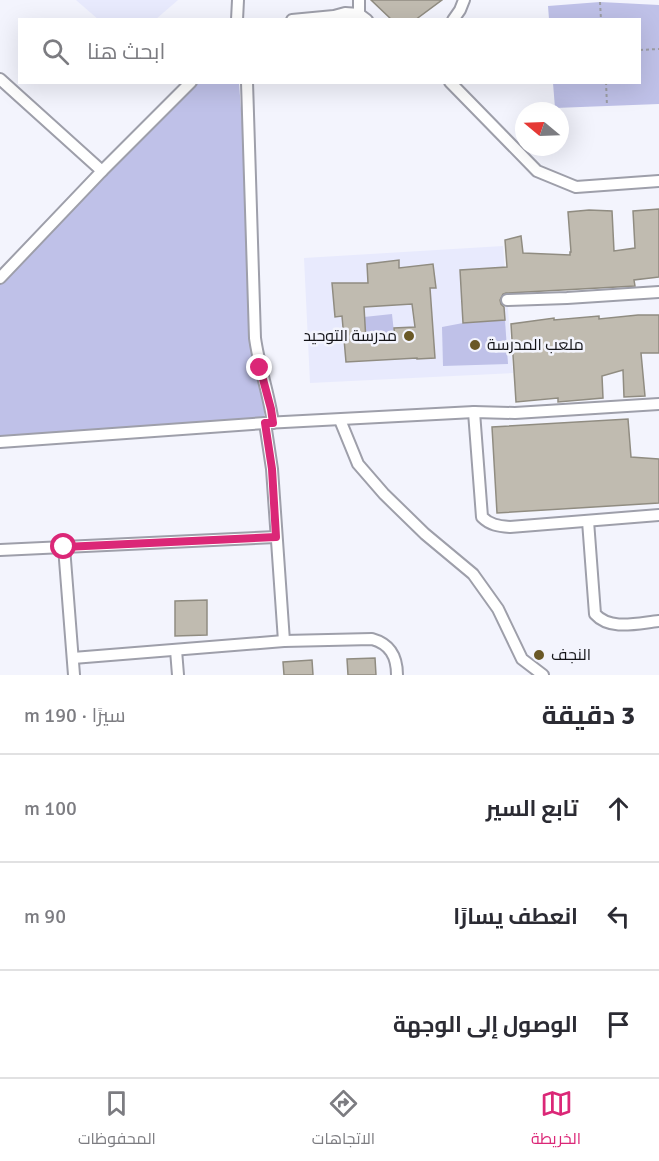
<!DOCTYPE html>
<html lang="ar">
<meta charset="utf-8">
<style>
body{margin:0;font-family:Signika,Cairo,sans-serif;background:#f7f7f7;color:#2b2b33;direction:rtl}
.compass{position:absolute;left:515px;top:102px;width:54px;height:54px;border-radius:50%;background:#fff;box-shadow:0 6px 24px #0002;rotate:289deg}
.stop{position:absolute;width:18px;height:18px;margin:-14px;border:4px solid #db2777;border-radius:50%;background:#fff}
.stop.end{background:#db2777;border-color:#fff;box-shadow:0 2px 6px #0008}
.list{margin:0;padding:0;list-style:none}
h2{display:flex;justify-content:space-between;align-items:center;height:78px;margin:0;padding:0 24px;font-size:26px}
h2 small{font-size:20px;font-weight:400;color:#7c7c81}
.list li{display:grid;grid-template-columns:39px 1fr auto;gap:18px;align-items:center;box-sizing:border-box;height:108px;padding:0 24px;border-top:2px solid #e1e1e2}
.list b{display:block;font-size:22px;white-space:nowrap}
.list em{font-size:20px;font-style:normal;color:#7c7c81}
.icon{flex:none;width:33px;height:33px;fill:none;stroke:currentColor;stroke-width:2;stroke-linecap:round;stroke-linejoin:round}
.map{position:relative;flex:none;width:659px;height:675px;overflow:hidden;direction:ltr}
.search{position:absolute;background:#fff;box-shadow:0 6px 24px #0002;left:18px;right:18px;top:18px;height:66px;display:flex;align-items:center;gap:15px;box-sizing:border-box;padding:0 21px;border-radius:0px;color:#7c7c81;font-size:22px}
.sheet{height:402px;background:#fff}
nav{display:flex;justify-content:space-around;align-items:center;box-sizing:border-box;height:84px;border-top:2px solid #e1e1e2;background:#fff;font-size:16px;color:#7c7c81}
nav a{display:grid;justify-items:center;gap:3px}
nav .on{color:#db2777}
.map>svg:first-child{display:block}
.built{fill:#e8eafd}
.green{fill:#bfc1e8}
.building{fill:#c0bbb0;stroke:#908c81;stroke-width:1.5;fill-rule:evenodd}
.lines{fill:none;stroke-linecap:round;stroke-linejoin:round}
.minor-casing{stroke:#9e9faa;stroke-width:14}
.path{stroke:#9c9da4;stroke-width:2;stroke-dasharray:3 3;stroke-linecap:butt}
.minor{stroke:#fff;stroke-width:10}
.route{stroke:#db2777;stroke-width:8}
.poi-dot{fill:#6a5826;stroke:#f3f4fd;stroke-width:2}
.labels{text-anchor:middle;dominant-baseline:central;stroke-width:5;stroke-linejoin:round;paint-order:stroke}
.poi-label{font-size:16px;fill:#131317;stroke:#f3f4fd;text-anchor:start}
</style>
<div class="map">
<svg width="659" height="675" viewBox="0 0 659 675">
<rect width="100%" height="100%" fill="#f3f4fd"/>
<!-- built -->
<g class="built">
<path d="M76 0H178L156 19 99 20Z"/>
<path d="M503 246 513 373 310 383 304 258Z"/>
</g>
<!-- green -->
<g class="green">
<path d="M600 2 659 5V104L555 108 553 83 640 82V20L549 19 548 6Z"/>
<path d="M192 83H239L265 423 0 445V280Z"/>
<path d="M392 314 395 342 366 341 364 317Z"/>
<path d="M505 320 508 364 443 366 442 327 463 323Z"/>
</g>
<!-- building -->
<g class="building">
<path d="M371 0H442L415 20H392Z"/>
<path d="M659 209V277L634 280 635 286 506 293 503 294 500 300 501 304 504 307 505 320 463 323 460 270 507 267 505 240 521 236 523 253 570 255V252H571L568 212 589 210 612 211 614 251 635 248 633 211Z"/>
<path d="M399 260V268L433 264 436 288H430L435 358 417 359V358L346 362 342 316 335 317 332 283H368L367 264ZM412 304 415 327 394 328 395 342 366 341 364 307Z"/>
<path d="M638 315H659V353H641L645 396 624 397 623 370 602 376 603 398 558 402V398L516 402 511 324 554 318V320L599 316V319Z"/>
<path d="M628 419 631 457 659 459V503L497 513 492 427Z"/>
<path d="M207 600V635L175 636V601Z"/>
<path d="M375 658 376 675H348L347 659Z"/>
<path d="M312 660 313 675H284L283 662Z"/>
</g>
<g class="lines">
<defs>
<g id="minor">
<path d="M359 0V14"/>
<path d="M237 20 238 0"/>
<path d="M292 20 334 16 345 13 359 14 367 20"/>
<path d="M453 20 460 10 464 0"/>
<path d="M0 79 102 171"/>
<path d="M247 82 255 338C259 367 269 394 273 423"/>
<path d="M450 82 537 171 576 187 659 181"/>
<path d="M0 278 102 171 191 82"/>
<path d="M507 300 567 298 659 292"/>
<path d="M474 412 482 517C490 525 498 526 510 527L659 515"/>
<path d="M340 420 358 464 384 494 425 534 473 574 498 609 522 659 543 675"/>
<path d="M265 423 272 469 284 641"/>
<path d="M0 442 265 423 474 412 515 413 659 404"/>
<path d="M588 521 595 614C610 631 638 623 659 621"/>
<path d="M64 547 74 675"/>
<path d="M0 550 276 537"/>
<path d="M176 650 178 675"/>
<path d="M73 658 284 641 372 639C390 644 397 656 397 675"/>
</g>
</defs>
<!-- minor casing -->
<use href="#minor" class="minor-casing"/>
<!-- path -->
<g class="path">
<path d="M600 2 601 20"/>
<path d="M640 50 659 49"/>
<path d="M606 82 607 106"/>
</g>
<!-- minor -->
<use href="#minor" class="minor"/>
</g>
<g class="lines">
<!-- route -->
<path class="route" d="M64 547 276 537 272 469 265 423H273L271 409 260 368"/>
</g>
<!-- markers -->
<g class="poi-dot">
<circle cx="409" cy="336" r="6"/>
<circle cx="475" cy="345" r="6"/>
<circle cx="539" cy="655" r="6"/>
</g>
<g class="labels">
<!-- poi labels -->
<g class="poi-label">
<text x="397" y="336" text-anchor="end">مدرسة التوحيد</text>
<text x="487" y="345">ملعب المدرسة</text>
<text x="551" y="655">النجف</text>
</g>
</g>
</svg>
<svg class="compass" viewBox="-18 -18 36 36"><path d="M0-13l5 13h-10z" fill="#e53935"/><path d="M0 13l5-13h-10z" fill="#7c7c81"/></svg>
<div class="stop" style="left:64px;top:547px"></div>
<div class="stop end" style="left:260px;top:368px"></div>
<div class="search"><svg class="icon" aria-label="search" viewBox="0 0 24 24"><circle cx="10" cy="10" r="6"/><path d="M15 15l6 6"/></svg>ابحث هنا</div>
</div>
<section class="sheet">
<h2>3 دقيقة<small>سيرًا · 190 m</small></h2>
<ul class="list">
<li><svg class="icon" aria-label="ahead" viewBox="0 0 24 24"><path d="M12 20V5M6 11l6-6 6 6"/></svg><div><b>تابع السير</b></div><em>100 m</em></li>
<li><svg class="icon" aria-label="left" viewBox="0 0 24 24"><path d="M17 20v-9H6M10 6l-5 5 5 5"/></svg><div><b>انعطف يسارًا</b></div><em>90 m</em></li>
<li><svg class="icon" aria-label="arrive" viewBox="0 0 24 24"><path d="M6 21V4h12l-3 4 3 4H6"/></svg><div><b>الوصول إلى الوجهة</b></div></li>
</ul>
</section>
<nav>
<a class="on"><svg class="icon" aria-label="map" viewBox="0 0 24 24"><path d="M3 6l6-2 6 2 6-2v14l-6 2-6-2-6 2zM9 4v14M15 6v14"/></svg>الخريطة</a>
<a><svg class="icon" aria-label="directions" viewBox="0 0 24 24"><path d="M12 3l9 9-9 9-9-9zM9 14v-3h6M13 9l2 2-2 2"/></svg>الاتجاهات</a>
<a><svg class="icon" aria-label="saved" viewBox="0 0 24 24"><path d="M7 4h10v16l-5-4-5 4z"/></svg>المحفوظات</a>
</nav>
